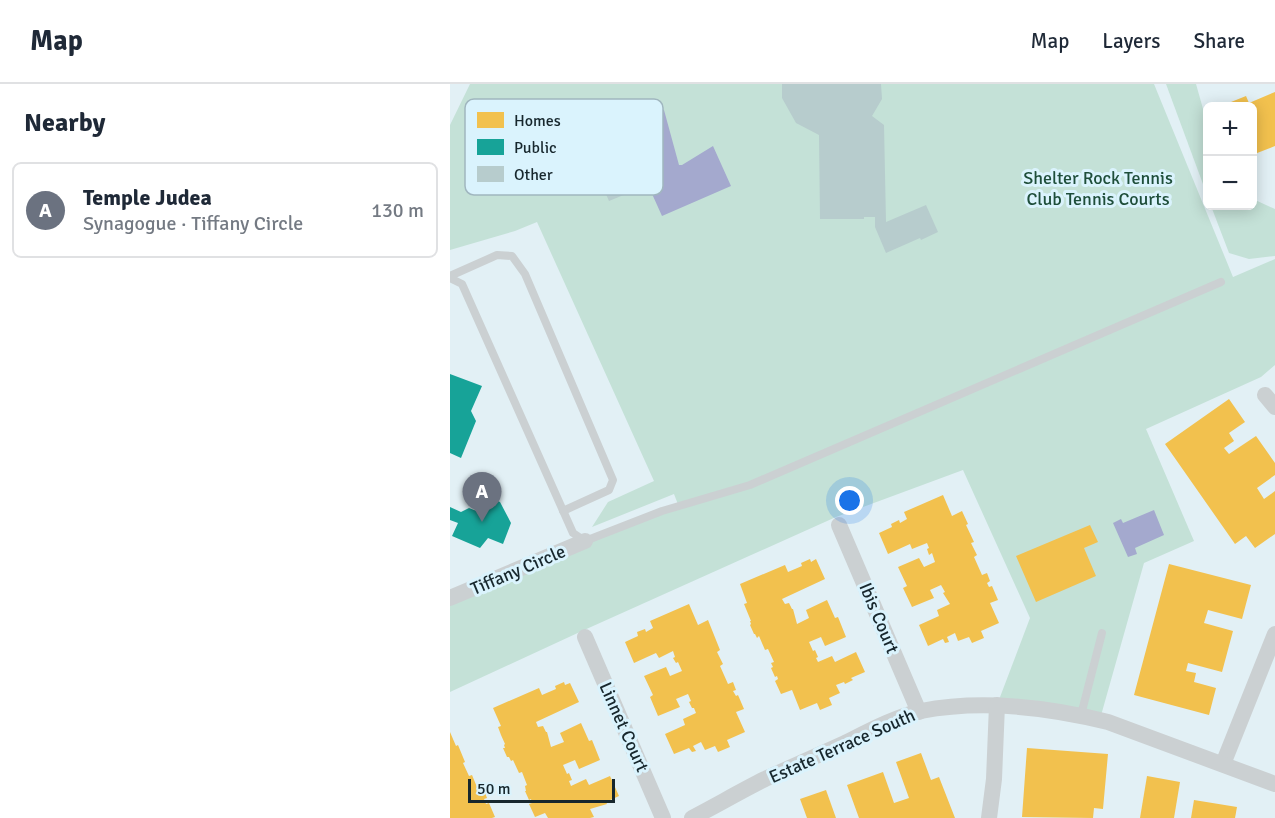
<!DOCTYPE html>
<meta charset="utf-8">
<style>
body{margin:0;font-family:Signika,sans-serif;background:#f6f6f7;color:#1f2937}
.controls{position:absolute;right:18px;top:18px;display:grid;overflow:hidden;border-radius:9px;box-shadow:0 3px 15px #0003}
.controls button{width:54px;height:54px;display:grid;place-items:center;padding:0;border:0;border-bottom:2px solid #e0e1e3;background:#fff;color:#1f2937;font:30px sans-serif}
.scale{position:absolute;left:18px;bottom:15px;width:147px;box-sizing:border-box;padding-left:6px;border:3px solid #17272d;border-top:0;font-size:16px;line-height:21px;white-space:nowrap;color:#17272d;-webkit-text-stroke:4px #daf3fd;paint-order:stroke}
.you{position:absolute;left:400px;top:417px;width:21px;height:21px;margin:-15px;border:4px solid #fff;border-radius:50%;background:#1a73e8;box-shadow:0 0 0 9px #1a73e833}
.badge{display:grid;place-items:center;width:39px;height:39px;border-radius:50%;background:#db2777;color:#fff;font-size:20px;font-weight:700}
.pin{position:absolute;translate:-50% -50px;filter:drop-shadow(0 2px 3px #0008)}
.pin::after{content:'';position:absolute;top:32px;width:21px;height:18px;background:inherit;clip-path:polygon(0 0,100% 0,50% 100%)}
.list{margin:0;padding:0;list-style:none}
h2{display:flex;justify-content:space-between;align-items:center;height:78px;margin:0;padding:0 24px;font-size:26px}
h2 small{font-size:20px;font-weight:400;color:#747a83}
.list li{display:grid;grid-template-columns:39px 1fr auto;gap:18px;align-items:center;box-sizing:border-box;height:96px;margin:0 12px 12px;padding:0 12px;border:2px solid #e0e1e3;border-radius:9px}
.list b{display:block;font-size:22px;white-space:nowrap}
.list p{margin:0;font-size:20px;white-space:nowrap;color:#747a83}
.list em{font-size:20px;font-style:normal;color:#747a83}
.map{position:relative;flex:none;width:825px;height:734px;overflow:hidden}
header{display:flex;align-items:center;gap:36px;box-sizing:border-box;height:84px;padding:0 30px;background:#fff;border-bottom:2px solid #e0e1e3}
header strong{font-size:28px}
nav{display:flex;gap:33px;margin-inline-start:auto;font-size:21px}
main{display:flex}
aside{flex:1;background:#fff}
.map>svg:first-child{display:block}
.green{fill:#c4e1d7}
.water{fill:#a4a9ce}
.homes{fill:#f2c14e}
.public{fill:#17a398}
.building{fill:#b7cccd}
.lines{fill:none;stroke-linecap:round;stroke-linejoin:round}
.lane{stroke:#cbd0d2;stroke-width:8}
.street{stroke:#cbd0d2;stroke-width:16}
.labels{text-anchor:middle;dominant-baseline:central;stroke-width:6;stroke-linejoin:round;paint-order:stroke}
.park-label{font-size:18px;fill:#1e4e3a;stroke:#daf3fd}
.street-label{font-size:18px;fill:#17272d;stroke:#daf3fd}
.key{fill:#daf3fd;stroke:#a0b6bf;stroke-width:1.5}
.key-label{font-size:16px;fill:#17272d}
</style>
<header>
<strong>Map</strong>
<nav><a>Map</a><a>Layers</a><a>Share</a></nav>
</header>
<main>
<aside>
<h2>Nearby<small></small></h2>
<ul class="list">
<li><span class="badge" style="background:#6b7280">A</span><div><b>Temple Judea</b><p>Synagogue · Tiffany Circle</p></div><em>130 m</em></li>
</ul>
</aside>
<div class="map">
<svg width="825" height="734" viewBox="0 0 825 734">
<rect width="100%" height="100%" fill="#e2f0f5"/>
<!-- green -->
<g class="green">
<path d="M20 0H704L783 193 825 175V281L811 293 696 345 744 457 694 479 650 635 547 621 580 534 513 386 386 433 132 547 0 608V518L132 459 229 423 224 410 142 443 158 418 204 397 87 138 65 147 0 166V41Z"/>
<path d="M716 0H746L757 39V111Z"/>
<path d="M803 115 825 125V172L799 175 779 169 761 122H802Z"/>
</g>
<!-- water -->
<g class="water">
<path d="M210 24 214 26 229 81H232L263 62 281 102 212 132 171 41Z"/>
<path d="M704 426 714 451 685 464 687 470 678 473 663 439 671 435 673 439Z"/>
</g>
<!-- homes -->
<g class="homes">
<path d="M825 8V62L802 71V22H771L796 12 799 19Z"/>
<path d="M779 315 795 338 779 349 784 357 774 364 779 370 806 352 825 379V391L807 404 814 415 825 407V450L805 464 796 452 785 460 715 360Z"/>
<path d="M493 411 502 432 512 427 518 440 516 441 524 458 521 459 527 471 524 473 532 491 537 489 540 497 537 499 539 503 542 502 548 516 540 519 549 539 531 547 534 554 522 559 519 553 508 557 505 549 497 553 499 558 495 559 493 555 478 562 469 541 489 532 487 526 500 520 493 509 495 508 491 501 480 506 484 514 462 523 453 504 457 502 448 483 469 474 474 483 485 478 482 469 479 471 477 465 479 464 477 459 462 465 460 460 438 470 429 449 442 443 441 440 449 436 450 439 457 435 454 428Z"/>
<path d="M640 441 648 458 634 464 646 492 586 518 566 472Z"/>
<path d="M360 475 361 478 366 475 375 495 332 515 335 520 339 519 342 525H343L347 540 359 534 356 526 377 516 385 534 388 533 396 553 375 562 371 553 359 558 363 567 365 566 368 573 366 574 368 578 382 572 385 578 406 568 415 588 401 594 403 596 395 600 394 598 386 601 390 609 379 614 382 621 370 626 367 619 350 626 342 606 331 610 325 597 328 595 327 592 325 593 321 584 323 583 321 579 324 578 318 565 315 566 309 552 307 554 305 550H304L300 541 301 540 300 537H301L294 520 297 519 290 500 335 481 338 488 352 482 351 479Z"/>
<path d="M719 480 801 501 792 535 758 526 754 539 783 547 772 588 738 579 736 587 746 589 744 598 766 604 759 631 684 611Z"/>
<path d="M239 520 248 541 258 536 270 566 267 568 273 580 270 582 278 600 283 598 286 606 283 607 286 612 288 611 294 625 286 628 295 648 277 656 280 663 268 668 265 662 255 666 251 658 243 662 246 667 242 668 239 664 224 670 215 650 235 641 233 635 246 629 244 624H242L239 618 241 617 238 610 226 615 230 623 208 632 200 613 203 611 194 592 216 583 220 592 232 587 228 578 226 579 223 574 225 573 223 567 209 574 206 569 184 579 175 558 188 552 187 548 195 545 196 548 203 544 200 537Z"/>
<path d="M114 598 115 601 120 599 129 618 86 638 88 643 93 642 96 648H97L101 663 114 658 110 649 131 639 139 657 142 656 150 676 129 685 125 676 113 681 117 690 119 689 122 696 119 697 121 702 136 695 139 701 160 692 169 712 156 718 157 720 140 725 144 733 140 734H98L95 729 85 733 79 720 82 719 81 715 79 716 75 707H76L75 702 77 701 72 688 69 689 63 676 61 677 59 673H57L53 664H55L54 661 55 660 51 651 48 643 51 642 43 624 89 604 92 611 106 605 105 602Z"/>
<path d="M0 648 6 662 8 661 15 678 13 679 19 692 22 691 29 708 34 706 37 714 34 715 36 720 39 719 45 733 42 734H0Z"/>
<path d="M577 664 658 670 653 725 644 724 643 734 572 733Z"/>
<path d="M471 669 481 696 489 693 505 734H409L397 701 433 688 444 719 459 714 446 678Z"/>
<path d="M697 692 730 698 724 734H690Z"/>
<path d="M376 706 386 734H357L350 715Z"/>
<path d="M744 716 787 723 785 734H741Z"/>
</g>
<!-- public -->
<g class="public">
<path d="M0 290 32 302 21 327 26 337 11 374 0 369Z"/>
<path d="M41 414 50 418 61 439 53 460 38 454 30 464 2 452 8 439 0 436V423L11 428 19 424 29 428Z"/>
</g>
<!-- building -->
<g class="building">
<path d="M332 0H431L432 15 422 32 434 41 436 138 476 121 488 148 471 156 470 154 436 169 425 143V133H414V135H370L369 51 346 39 332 14Z"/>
<path d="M165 86 176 110 159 117 149 94Z"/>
</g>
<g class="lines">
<!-- lane -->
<g class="lane">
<path d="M0 192 47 171 62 172 75 190 163 396 159 406 113 427"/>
<path d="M0 194 12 200 123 449 135 457 212 427 300 401 771 198"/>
<path d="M631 631 652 549"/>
</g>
<!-- street -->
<g class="street">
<path d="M815 311 825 323"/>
<path d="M389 441 469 628"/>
<path d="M0 514 135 457"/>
<path d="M135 553 213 734"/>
<path d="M773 680 825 550"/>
<path d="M242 734C267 721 291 707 315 695 342 683 368 671 395 659 417 648 447 632 471 627 533 615 597 623 658 638L825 700"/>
<path d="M539 734 544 695 547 621"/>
</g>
</g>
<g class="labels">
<!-- park labels -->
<g class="park-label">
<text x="648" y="94">Shelter Rock Tennis<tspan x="648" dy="21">Club Tennis Courts</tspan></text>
</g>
<!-- street labels -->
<g class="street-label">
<text transform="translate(68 486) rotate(-23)">Tiffany Circle</text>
<text transform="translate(429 534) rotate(67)">Ibis Court</text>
<text transform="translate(174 643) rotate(66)">Linnet Court</text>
<text transform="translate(392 662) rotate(-24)">Estate Terrace South</text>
</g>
</g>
<!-- legend -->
<rect x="15" y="15" width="198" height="96" rx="9" class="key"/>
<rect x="27" y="28" width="27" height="16" fill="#f2c14e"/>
<rect x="27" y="55" width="27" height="16" fill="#17a398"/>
<rect x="27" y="82" width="27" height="16" fill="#b7cccd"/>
<g class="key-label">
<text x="64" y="42">Homes</text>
<text x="64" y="69">Public</text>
<text x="64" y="96">Other</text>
</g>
</svg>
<div class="controls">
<button>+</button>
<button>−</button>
</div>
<div class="scale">50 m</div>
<div class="you"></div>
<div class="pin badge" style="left:32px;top:438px;background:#6b7280">A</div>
</div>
</main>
